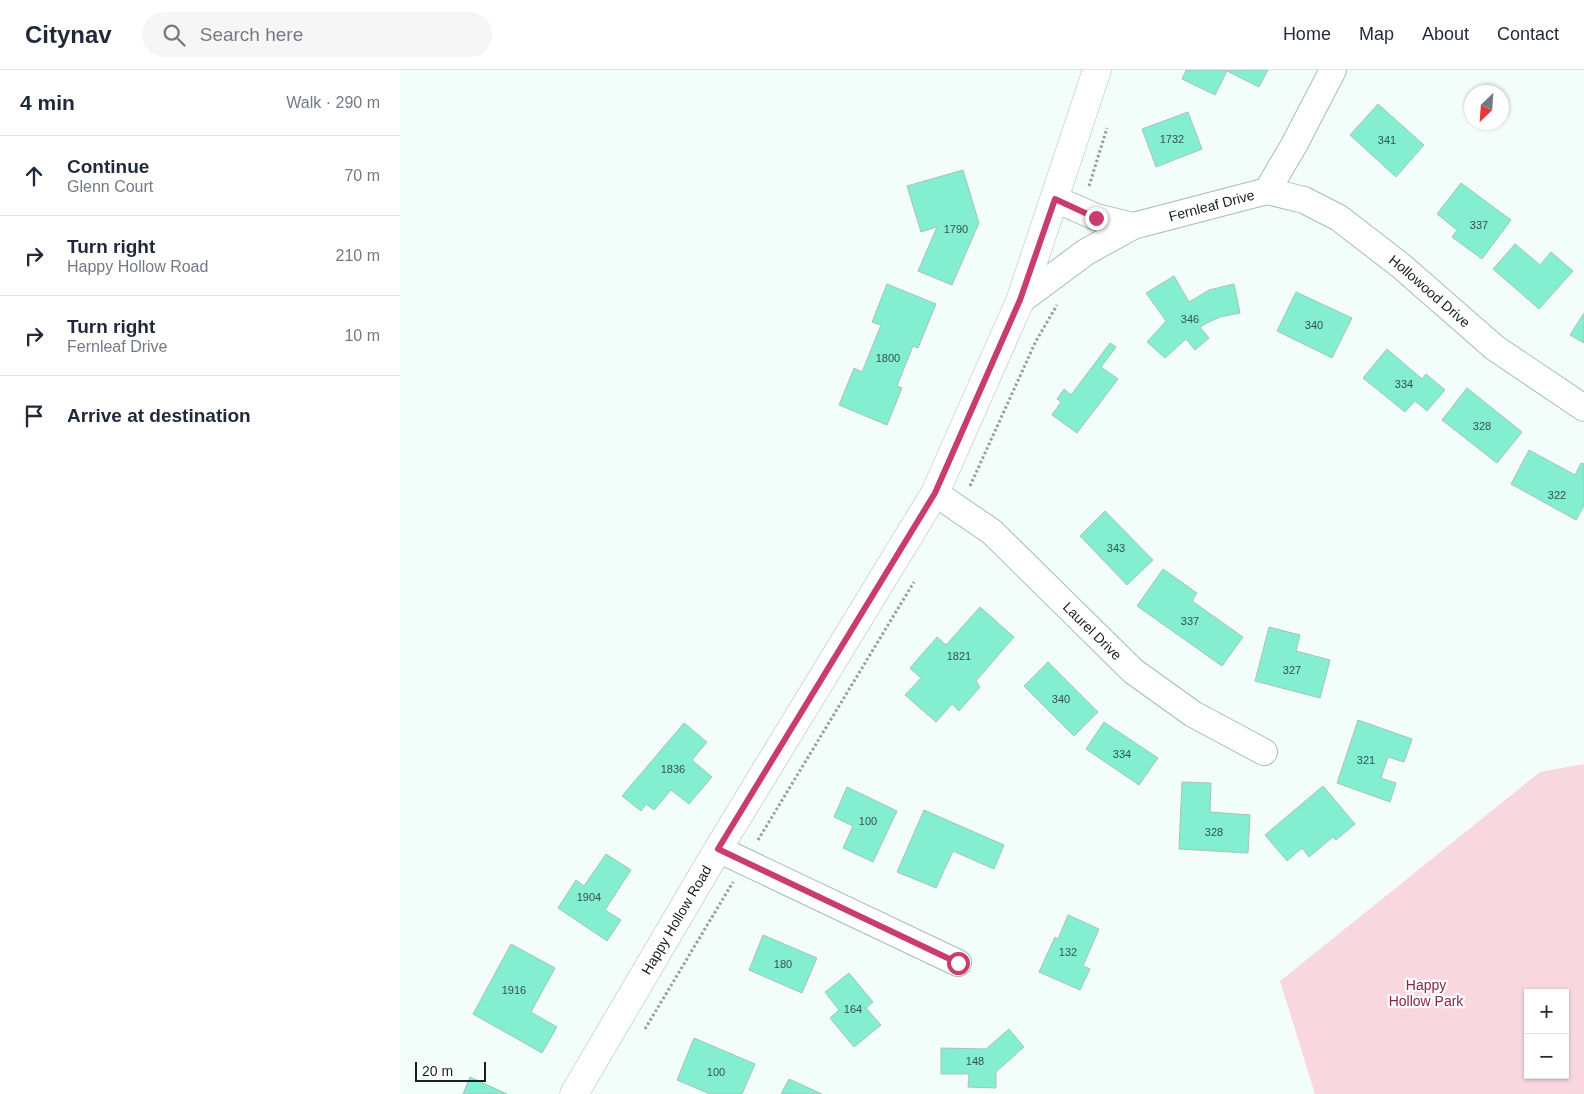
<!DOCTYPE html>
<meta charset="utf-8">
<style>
body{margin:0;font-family:Helvetica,sans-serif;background:#f6f6f7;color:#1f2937}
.controls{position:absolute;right:15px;bottom:15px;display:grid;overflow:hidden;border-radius:0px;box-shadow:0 1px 4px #0004}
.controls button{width:45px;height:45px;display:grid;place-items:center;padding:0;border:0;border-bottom:1px solid #e0e1e3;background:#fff;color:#1f2937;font:25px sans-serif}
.compass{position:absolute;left:1064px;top:15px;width:45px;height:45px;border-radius:50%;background:#fff;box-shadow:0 1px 4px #0004;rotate:205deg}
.scale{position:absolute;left:15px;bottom:12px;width:71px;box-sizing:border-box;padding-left:5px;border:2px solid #17201d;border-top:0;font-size:14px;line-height:18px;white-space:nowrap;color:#17201d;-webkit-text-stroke:4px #fff;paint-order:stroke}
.stop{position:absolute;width:15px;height:15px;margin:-11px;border:4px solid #c83c6f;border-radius:50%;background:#fff}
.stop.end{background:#c83c6f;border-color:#fff;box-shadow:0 1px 5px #0008}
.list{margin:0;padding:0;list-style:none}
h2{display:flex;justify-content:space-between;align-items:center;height:65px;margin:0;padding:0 20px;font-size:21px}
h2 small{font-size:16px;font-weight:400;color:#747a83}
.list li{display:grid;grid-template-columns:32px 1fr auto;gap:15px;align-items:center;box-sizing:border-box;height:80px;padding:0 20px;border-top:1px solid #e0e1e3}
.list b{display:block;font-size:19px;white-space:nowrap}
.list p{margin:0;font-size:16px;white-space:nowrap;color:#747a83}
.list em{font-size:16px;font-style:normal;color:#747a83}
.icon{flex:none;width:28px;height:28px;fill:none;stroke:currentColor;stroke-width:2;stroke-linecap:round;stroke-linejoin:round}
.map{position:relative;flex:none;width:1184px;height:1024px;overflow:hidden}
header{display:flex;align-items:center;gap:30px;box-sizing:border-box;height:70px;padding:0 25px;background:#fff;border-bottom:1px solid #e0e1e3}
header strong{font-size:24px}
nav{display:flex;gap:28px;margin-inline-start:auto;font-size:18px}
.search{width:350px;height:45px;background:#f6f6f7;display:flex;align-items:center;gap:12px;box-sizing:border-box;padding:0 18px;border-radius:28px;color:#747a83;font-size:19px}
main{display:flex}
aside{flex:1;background:#fff}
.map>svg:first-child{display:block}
.green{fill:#f9d7df;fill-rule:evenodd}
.building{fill:#83eed0;stroke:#a8c2ba}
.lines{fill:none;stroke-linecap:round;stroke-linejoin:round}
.minor-casing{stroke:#a4beb5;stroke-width:28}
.major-casing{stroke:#a4beb5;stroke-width:29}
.path{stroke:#959f9b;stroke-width:3;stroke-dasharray:2.5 2.5;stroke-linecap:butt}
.minor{stroke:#fff;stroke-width:26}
.major{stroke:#fff;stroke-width:28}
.route{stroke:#c83c6f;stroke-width:6}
.labels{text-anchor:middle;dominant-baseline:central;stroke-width:4.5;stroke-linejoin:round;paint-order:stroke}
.number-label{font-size:11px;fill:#32544a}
.street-label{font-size:14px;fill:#17201d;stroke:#fff}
.park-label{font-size:14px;fill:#892449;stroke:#fff}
</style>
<header>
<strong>Citynav</strong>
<div class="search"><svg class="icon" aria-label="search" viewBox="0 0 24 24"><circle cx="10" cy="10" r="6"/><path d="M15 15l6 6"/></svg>Search here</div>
<nav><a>Home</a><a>Map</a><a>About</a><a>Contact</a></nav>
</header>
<main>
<aside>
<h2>4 min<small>Walk · 290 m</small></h2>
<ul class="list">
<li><svg class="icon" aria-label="ahead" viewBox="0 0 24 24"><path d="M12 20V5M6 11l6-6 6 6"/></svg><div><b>Continue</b><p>Glenn Court</p></div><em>70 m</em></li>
<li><svg class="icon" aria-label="right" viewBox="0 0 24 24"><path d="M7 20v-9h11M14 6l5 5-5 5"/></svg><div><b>Turn right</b><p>Happy Hollow Road</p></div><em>210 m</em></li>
<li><svg class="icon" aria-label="right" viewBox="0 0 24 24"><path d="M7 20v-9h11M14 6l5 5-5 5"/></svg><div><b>Turn right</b><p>Fernleaf Drive</p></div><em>10 m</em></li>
<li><svg class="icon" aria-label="arrive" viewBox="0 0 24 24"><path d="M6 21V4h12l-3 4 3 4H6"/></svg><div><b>Arrive at destination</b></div></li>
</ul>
</aside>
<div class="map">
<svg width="1184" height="1024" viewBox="0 0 1184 1024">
<rect width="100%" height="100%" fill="#f3fefa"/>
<!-- green -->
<path class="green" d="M1184 694V1024H915L880 911 1140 702ZM1128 923H1165V1005H1128Z"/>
<!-- building -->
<g class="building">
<path d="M786 0H868L859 17 827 1 815 25 782 9Z"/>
<path d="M978 34 1024 75 996 107 950 65Z"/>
<path d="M788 42 802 79 756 97 742 59Z"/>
<path d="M563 100 579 153 552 215 518 201 537 157 521 162 507 116Z"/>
<path d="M1061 113 1111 150 1082 189 1052 167 1057 160 1037 144Z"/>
<path d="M1115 174 1140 195 1151 182 1173 201 1139 239 1093 199Z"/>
<path d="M774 206 789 232 809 220 834 214 840 243 820 247 809 252 800 257 809 268 795 280 786 269 765 288 747 272 766 251 746 223Z"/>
<path d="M487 214 536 234 518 278 513 276 497 316 502 318 487 355 439 335 454 298 462 302 481 255 472 252Z"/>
<path d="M896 222 952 248 932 288 877 261Z"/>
<path d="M1184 243V273L1170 265Z"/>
<path d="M710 273 716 277 701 297 718 309 677 363 652 345 661 332 657 329 664 319 671 325Z"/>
<path d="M987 279 1022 309 1026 304 1045 320 1027 341 1015 331 1005 342 963 308Z"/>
<path d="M1067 318 1122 362 1097 393 1042 350Z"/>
<path d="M1129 380 1175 405 1181 393 1184 394V436L1176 450 1111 414Z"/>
<path d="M705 441 753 490 727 515 680 466Z"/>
<path d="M763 499 797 523 792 531 843 567 822 596 737 536Z"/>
<path d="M580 537 614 567 576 611 580 617 559 641 552 634 536 652 505 625 521 608 510 598 537 567 546 575Z"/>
<path d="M869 557 900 565 896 581 930 590 920 628 855 611Z"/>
<path d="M648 592 698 642 674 666 624 616Z"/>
<path d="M958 650 1012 669 1004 692 988 687 981 708 996 713 990 732 937 713Z"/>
<path d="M704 652 758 688 739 715 686 679Z"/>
<path d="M284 653 307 672 292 690 312 707 289 734 271 720 254 740 246 734 241 741 222 726Z"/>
<path d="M782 712 811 713 810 742 850 745 848 783 779 779Z"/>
<path d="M923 716 955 754 936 770 933 767 909 787 902 778 887 791 865 765Z"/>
<path d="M447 717 497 741 473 792 443 778 453 756 434 747Z"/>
<path d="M524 740 604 775 594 799 553 781 536 818 497 802Z"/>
<path d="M206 784 231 800 205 840 221 850 207 871 158 838 176 810 184 816Z"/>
<path d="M668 845 699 859 683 896 690 899 680 920 639 902 655 867 658 869Z"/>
<path d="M363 865 417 888 402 923 349 900Z"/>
<path d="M111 874 155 898 131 942 157 957 142 983 73 944Z"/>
<path d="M449 903 473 932 466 938 481 955 454 977 430 948 439 940 425 922Z"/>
<path d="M609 959 624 977 596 1002V1018L568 1017 569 1004H541V978L586 979Z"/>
<path d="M294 968 355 994 342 1024H310L277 1010Z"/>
<path d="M70 1007 107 1024H63Z"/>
<path d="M389 1009 422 1024H381Z"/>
</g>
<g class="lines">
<defs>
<g id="minor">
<path id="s1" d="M867 121 904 130 939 148 1000 195 1095 278 1184 338"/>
<path id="s2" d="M655 129 696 147 733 156 867 121 894 75 933 0"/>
<path d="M620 231 686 182 733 156"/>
<path id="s3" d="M535 423 592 462 733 601 793 644 864 682"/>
<path d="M318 779 558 893"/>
</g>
<g id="major">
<path id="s4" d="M174 1024 318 779 535 423 620 231 697 0"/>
</g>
</defs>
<!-- minor casing -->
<use href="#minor" class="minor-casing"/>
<!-- major casing -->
<use href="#major" class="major-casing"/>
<!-- path -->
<g class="path">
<path d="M689 116 707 58"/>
<path d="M570 416 636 271 657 235"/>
<path d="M358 770 514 512"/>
<path d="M245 959 333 812"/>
</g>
<!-- minor -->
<use href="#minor" class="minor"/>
<!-- major -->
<use href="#major" class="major"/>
</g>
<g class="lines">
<!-- route -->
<path class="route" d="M558 893 318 779 535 423 620 230 655 129 696 148"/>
</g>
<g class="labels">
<!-- number labels -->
<g class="number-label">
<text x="772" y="69">1732</text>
<text x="987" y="70">341</text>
<text x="1079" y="155">337</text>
<text x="556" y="159">1790</text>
<text x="790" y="249">346</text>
<text x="914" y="255">340</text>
<text x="488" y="288">1800</text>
<text x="1004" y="314">334</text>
<text x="1082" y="356">328</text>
<text x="1157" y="425">322</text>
<text x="716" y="478">343</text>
<text x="790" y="551">337</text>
<text x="559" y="586">1821</text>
<text x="892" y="600">327</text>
<text x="661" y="629">340</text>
<text x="722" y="684">334</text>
<text x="966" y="690">321</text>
<text x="273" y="699">1836</text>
<text x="468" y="751">100</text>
<text x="814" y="762">328</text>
<text x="189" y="827">1904</text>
<text x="668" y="882">132</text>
<text x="383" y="894">180</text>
<text x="114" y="920">1916</text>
<text x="453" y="939">164</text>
<text x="575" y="991">148</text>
<text x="316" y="1002">100</text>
</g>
<!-- street labels -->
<g class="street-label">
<text stroke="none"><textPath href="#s2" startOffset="164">Fernleaf Drive</textPath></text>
<text stroke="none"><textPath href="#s1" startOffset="194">Hollowood Drive</textPath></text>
<text stroke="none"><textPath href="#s3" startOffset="210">Laurel Drive</textPath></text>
<text stroke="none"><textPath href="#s4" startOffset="202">Happy Hollow Road</textPath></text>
</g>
<!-- park labels -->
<g class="park-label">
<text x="1026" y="915">Happy<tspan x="1026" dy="16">Hollow Park</tspan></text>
</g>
</g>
</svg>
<div class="controls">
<button>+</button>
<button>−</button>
</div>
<svg class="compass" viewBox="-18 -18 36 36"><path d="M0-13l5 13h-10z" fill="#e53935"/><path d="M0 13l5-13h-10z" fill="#747a83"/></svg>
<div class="scale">20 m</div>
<div class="stop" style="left:558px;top:893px"></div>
<div class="stop end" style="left:696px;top:148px"></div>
</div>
</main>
